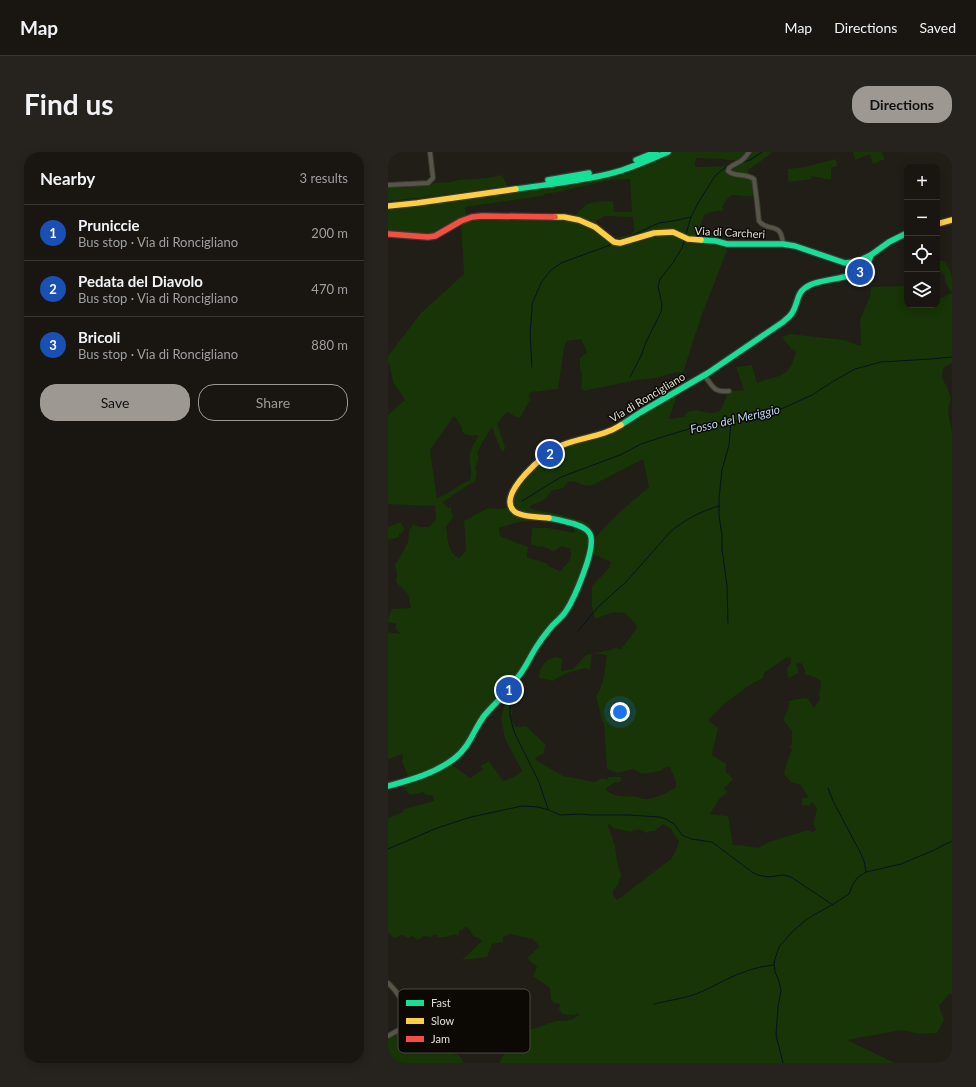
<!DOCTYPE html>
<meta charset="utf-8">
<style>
body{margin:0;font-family:Lato,sans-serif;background:#26231f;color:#f1f3f6}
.controls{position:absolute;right:12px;top:12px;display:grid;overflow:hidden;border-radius:8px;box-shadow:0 2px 10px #0003}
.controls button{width:36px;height:36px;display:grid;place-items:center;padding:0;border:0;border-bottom:1px solid #373531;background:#191611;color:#f1f3f6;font:20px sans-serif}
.you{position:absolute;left:232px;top:560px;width:14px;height:14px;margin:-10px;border:3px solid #fff;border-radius:50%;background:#1a73e8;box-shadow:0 0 0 6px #1a73e833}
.badge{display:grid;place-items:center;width:26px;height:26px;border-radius:50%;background:#9d9992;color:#fff;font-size:13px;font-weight:700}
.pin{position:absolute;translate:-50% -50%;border:2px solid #fff;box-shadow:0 1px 4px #0006}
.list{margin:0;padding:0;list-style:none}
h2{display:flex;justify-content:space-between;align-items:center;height:52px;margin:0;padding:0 16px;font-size:17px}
h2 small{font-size:13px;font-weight:400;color:#9f9f9f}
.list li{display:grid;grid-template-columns:26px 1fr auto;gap:12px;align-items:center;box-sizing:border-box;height:56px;padding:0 16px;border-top:1px solid #373531}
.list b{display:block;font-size:15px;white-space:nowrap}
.list p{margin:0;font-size:13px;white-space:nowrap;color:#9f9f9f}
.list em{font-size:13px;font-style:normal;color:#9f9f9f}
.actions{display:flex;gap:8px;padding:12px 16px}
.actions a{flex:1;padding:9px 0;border:1px solid #9d9992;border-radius:16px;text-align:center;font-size:14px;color:#9d9992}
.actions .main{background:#9d9992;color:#111}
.icon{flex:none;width:22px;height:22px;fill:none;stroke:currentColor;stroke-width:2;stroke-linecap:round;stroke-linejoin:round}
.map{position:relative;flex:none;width:564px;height:911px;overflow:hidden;border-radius:16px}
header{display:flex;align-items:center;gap:24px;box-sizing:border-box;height:56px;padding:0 20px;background:#191611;border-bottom:1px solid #373531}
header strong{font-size:19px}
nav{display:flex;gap:22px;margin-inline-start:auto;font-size:14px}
.intro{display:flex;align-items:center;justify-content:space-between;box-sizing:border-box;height:96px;padding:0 24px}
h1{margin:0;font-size:28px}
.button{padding:10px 18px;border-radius:16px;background:#9d9992;color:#111;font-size:14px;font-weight:700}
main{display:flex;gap:24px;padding:0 24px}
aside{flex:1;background:#191611;border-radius:16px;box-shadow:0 2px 10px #0003}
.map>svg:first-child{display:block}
.green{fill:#173506;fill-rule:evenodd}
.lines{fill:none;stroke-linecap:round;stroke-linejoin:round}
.stream{stroke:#051321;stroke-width:1}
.street-casing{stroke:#3b3832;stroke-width:6}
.fast-casing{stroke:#3b3832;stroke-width:8}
.slow-casing{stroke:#3b3832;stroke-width:8}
.jam-casing{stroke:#3b3832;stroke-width:8}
.street{stroke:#555648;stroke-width:4}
.fast{stroke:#16e098;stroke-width:5.5}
.slow{stroke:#ffcf43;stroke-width:5.5}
.jam{stroke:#f24e42;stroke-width:5.5}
.labels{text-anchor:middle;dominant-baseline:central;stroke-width:3;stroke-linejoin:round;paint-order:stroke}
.street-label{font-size:11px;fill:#e0dcd4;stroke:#0c0905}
.water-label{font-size:12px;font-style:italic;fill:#b7d6f3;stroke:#0c0905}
.key{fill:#0c0905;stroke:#4c4843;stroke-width:1}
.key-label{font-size:11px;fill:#e0dcd4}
</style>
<header>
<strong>Map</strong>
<nav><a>Map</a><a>Directions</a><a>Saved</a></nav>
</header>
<div class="intro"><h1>Find us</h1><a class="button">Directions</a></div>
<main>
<aside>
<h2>Nearby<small>3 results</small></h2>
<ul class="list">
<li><span class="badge" style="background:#1a4fb4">1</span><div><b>Pruniccie</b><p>Bus stop · Via di Roncigliano</p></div><em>200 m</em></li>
<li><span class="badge" style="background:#1a4fb4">2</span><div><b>Pedata del Diavolo</b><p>Bus stop · Via di Roncigliano</p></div><em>470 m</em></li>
<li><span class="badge" style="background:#1a4fb4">3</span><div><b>Bricoli</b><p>Bus stop · Via di Roncigliano</p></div><em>880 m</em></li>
</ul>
<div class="actions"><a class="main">Save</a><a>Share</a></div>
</aside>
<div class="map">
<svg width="564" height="911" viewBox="0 0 564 911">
<rect width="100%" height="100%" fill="#211d17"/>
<!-- green -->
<g class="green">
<path d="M280 0H383L384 1 360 18V20L366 27 368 42C352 51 346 32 334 55L336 58 322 60 316 63 311 79C323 83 331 88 339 98L312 168 295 221 289 220 268 226 249 228 195 239 193 236 194 223 192 216V206L199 200 193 187 179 189 176 196 170 237 143 240 141 243 142 248 132 266 126 264 119 260 109 271 117 295 116 300 112 296 104 275 94 291 89 301 91 306 87 315C90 322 89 331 80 333L55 350V351L61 356 63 355V359L65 365 58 375C60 386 59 401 71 406L78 399 76 369 100 356 112 357 123 355 122 351 132 328 163 299 221 280 291 237 281 267 296 265 299 260 309 258 315 260 325 261 332 259 341 239 356 238 348 215 364 213 369 231C380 225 395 227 402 215 405 211 406 205 408 200L406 197 404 198 394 185 402 182 456 188 473 194 472 168 482 144 483 135 518 134 519 136V153H529L530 154 533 153H549V148L556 145 564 141V211L555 216 554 226 559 235 563 246 560 259 564 281V843L562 841 551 854 556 868 549 881 533 882 513 878 459 888 507 911H111L127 883 168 869 183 868 192 862 180 863 174 862 171 857 172 853 170 851 167 852 163 848 162 836 145 824 149 815 139 806 152 794 144 787 122 782 115 785V790L104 792 99 805 74 808 94 789 91 786 86 785 81 777 77 775 73 779 72 778 70 784 67 782 57 785H50L48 782 43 785 35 784 30 788 24 784 20 786 15 783 6 786 0 780V666L15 660 16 657 46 649 45 643H38L35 640 24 643 21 642 13 630 21 627 14 609 15 602 0 607V480L12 482 8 477V472L0 470C0 465 3 461 3 457L23 456 20 442 8 430 9 421 7 413 15 400 20 390 21 379 25 372 33 375H41L48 368 47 354H45L0 352V263L17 248 8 234 6 232 1 212 0 211V204L33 161 76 122 73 69 47 84 0 82V54L192 28ZM308 6 336 7 338 8H347L349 12 343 14 308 15 307 12ZM242 27 244 60H226L225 49C203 50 199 48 185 67L84 65 79 67 77 55 154 44 157 42 164 41 223 28ZM216 64 245 65 246 79 242 83 221 87 207 75 208 69ZM66 264 74 275V280C80 284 83 284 90 283 88 289 83 295 82 301 80 311 85 317 82 328 70 332 61 343 48 346V340L42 298ZM255 307 261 335 226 365 205 388 201 380 202 373 195 369 165 361 151 359 141 356 143 353C153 350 158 348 163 339L175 336 181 329H185L198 334 205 333ZM143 364 187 372 186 381 161 376H144L143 392 152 395C157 393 160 398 166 399L174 394 179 396H182C185 407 180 411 172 419L160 414V412L139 405 140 395 112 384 111 376 130 370 143 369ZM202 401 223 410 221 416 204 434V455L207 467 226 460 237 461 247 471 249 476 233 497 227 496 223 498 216 499 198 503 185 517 173 519V512L175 508C168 501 157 508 153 516 152 519 151 522 151 526L165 529C176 521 185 519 198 516L202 519 204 501 219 503C217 518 216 532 208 544L214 568 216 573 219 617 230 621 245 617 254 622 273 619 275 616 282 615 288 630V635C281 640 269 646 259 647 256 648 253 646 250 645 239 643 226 647 218 637L219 635 228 630 230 631 233 629V625H220V628C214 625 212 627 207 630L175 624 148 608 147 606 156 601V597L158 593 138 574 128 575 121 564 124 562 123 555 120 548 121 542 122 535 162 475 180 458ZM399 505 402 506 403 512 401 513 399 517 400 526 410 521V516L408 512 413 511 416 516 418 523 424 524 433 529 431 543 432 547 426 556 420 547 416 546 400 549C402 556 398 562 395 568L404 579V592L400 595 403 596 404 597 399 610 396 622 403 630 413 633 420 645 414 647V652L415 654 417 653 421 654 424 650 429 657 425 673 428 678 424 680 421 678 383 689 370 696 353 693H345L340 664 322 662 332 646 338 642 339 639 336 637 345 627 338 620V612L324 603 330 576 320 568C336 552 354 536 375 526L376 521ZM115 543 117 551 113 566 117 587 134 619 128 624 115 629 101 609 92 614 95 617 82 626 67 615 60 612 86 584 95 565ZM221 672 225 676 242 680C248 677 253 677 258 681L262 679H267L275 672 283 677 291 690 288 698 283 707 229 748 225 743V738L230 733 233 723 229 709 227 694 220 673Z"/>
<path d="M465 0H494L497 7 485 12 482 2 467 8Z"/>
<path d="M448 7 449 14 443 16V28L423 24 424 27 400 30V17L417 15Z"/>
<path d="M114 23 119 34 47 44 0 49V33L63 30 70 28 99 26Z"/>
<path d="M549 108 556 109 562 118 563 124 564 126V140L561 137 557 129V124L550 116H549Z"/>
<path d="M13 370 16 377 15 380 11 382V385L1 388 0 385V375Z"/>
<path d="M31 837 37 840 43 847 35 854 23 868 27 872 51 892 54 889 58 897 64 902C70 902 74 904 75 911H0V884L16 875 21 867 10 841 15 839Z"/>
</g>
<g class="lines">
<!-- stream -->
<g class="stream">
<path d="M353 11 362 8 374 0"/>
<path d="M298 82 303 65 310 51 327 24 335 17 342 13"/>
<path d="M236 87 271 71 285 69 303 65"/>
<path d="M144 215 142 181 144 158V152L153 131 162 119 173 111 225 92"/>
<path d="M242 225 253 204 258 190 273 160 274 152 270 134 272 127 284 112 294 96 296 89"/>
<path d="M134 349 173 325 232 303 253 292 274 285 311 274 343 270 381 262 391 258 424 243 444 230 467 217 493 210 543 207 564 205"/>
<path d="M340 471 339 434 334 397V383L331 364V346L334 318 341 293 343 270"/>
<path d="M190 479 211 454 238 430 283 379C297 368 313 359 331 354"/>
<path d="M122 542V563L124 572 127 582 151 630 160 657"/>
<path d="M440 636 445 649 472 700 476 709 478 720"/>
<path d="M0 697 49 676 83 665 134 654 150 655 161 658 172 663 194 662 203 663H241L271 665 278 667 286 672 294 683 303 687 324 690 364 720 370 723 380 725 395 723 403 725 445 753"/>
<path d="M266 852C278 849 291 847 302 844 321 838 338 826 356 820 366 816 376 814 386 813"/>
<path d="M395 911 388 883 390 855 393 839 391 829 387 820 386 810 391 795 404 780 419 767 447 751 461 742 464 734 469 726 478 720 513 712 544 699 564 689"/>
</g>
<defs>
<g id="street">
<path d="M361 0C353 12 350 9 341 16L340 19C346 25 358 21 366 27L369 50 371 69C380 81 393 68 395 92"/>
<path d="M0 33 40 31 45 26 42 0"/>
<path d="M316 223C325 234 325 241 341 239"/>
<path d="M0 831C13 843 15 851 21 867L16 875 0 884"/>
</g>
<g id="fast">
<path d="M248 8 268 0"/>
<path d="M160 28 201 21"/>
<path d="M128 37C162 32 196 29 228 20 246 15 263 7 280 0"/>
<path d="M313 88 328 89 339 92H395L407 94 457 111 468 110 483 103 501 90 519 81"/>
<path d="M233 273 253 260 320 221 395 170C398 167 402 165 404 161 411 151 407 140 422 133 441 124 477 130 483 103"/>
<path d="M0 634C23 628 48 621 67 606 82 594 85 579 96 564 100 559 104 555 109 550 116 542 123 534 130 525 139 514 143 502 151 491 155 485 159 480 164 474 169 469 174 465 178 459 186 447 209 395 202 382 197 372 171 368 161 366"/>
</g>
<g id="slow">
<path d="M0 54 29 51 128 37"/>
<path d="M167 65H176L191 68 207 75 226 90 232 91 266 81 285 80 300 87 313 88"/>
<path d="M549 72 564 68"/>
<path d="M161 366C152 365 130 365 125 358 110 341 158 300 172 294 192 285 215 285 233 273"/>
</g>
<path id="jam" d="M0 82 40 85 47 84 73 69 84 65 94 64 167 65"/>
</defs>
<!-- street casing -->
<use href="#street" class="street-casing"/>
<!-- fast casing -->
<use href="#fast" class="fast-casing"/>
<!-- slow casing -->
<use href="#slow" class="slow-casing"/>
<!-- jam casing -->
<use href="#jam" class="jam-casing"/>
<!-- street -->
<use href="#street" class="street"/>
<!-- fast -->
<use href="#fast" class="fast"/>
<!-- slow -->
<use href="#slow" class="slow"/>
<!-- jam -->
<use href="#jam" class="jam"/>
</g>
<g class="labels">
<!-- street labels -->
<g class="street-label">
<text transform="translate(342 80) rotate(3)">Via di Carcheri</text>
<text transform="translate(259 245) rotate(-31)">Via di Roncigliano</text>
</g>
<!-- water labels -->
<g class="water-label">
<text transform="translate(347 267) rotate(-13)">Fosso del Meriggio</text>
</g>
</g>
<!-- legend -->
<rect x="10" y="837" width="132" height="64" rx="6" class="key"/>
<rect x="18" y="848" width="18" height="6" fill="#16e098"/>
<rect x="18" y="866" width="18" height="6" fill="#ffcf43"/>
<rect x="18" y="884" width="18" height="6" fill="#f24e42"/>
<g class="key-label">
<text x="43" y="855">Fast</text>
<text x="43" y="873">Slow</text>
<text x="43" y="891">Jam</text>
</g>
</svg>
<div class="controls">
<button>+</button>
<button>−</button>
<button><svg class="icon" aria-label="locate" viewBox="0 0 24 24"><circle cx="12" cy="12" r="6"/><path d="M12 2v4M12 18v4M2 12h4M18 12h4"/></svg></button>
<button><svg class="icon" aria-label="layers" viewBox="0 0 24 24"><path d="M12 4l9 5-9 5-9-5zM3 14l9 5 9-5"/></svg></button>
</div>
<div class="you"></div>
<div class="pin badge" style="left:121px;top:538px;background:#1a4fb4">1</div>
<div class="pin badge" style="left:162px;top:302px;background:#1a4fb4">2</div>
<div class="pin badge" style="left:472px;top:120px;background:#1a4fb4">3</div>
</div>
</main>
